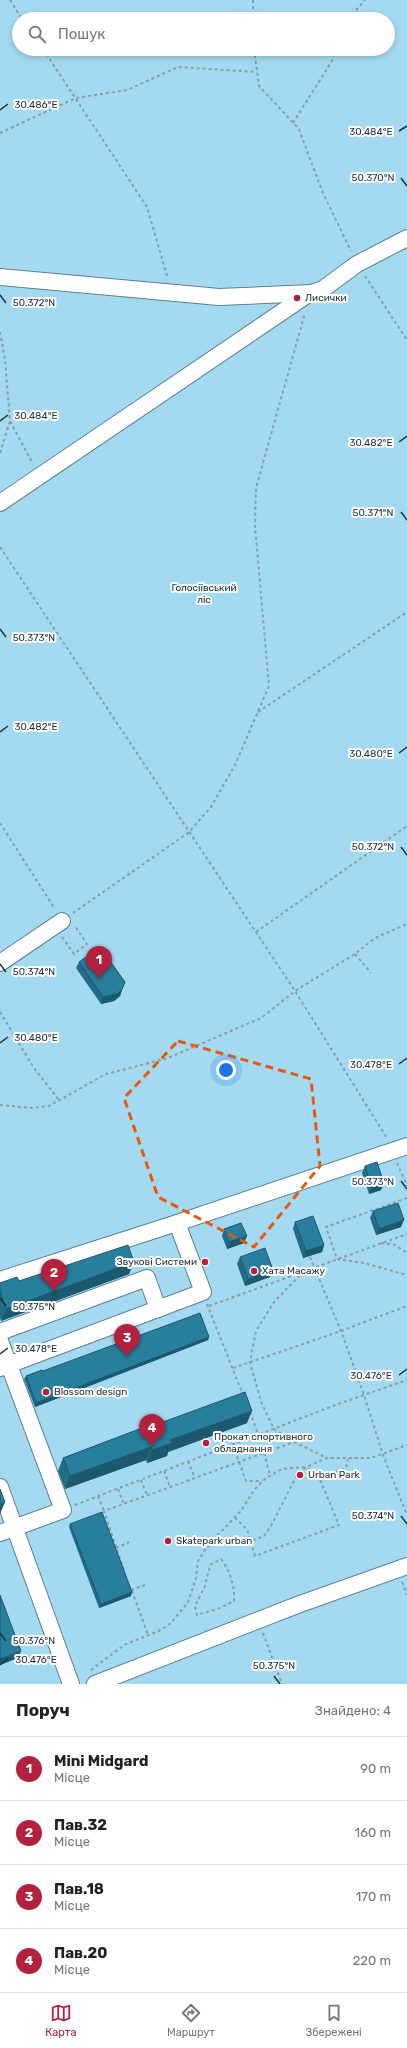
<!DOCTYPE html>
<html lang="uk">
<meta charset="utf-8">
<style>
body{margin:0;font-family:Rubik,sans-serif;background:#f6f6f6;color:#222}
.you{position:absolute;left:226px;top:1070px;width:14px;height:14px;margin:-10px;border:3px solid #fff;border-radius:50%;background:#1a73e8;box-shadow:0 0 0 6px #1a73e833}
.badge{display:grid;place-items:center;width:26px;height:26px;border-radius:50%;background:#b4213e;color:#fff;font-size:13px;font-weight:700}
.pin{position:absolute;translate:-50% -33px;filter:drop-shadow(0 1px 2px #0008)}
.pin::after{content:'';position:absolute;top:21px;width:14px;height:12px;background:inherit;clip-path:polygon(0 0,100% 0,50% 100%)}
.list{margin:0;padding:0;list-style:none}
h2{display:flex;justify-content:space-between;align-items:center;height:52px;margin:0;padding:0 16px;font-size:17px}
h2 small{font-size:13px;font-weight:400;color:#767676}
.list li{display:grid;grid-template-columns:26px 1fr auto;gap:12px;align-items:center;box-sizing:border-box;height:64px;padding:0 16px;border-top:1px solid #e0e0e0}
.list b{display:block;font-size:15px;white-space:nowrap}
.list p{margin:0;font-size:13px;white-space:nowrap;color:#767676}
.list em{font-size:13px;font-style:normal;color:#767676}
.icon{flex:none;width:22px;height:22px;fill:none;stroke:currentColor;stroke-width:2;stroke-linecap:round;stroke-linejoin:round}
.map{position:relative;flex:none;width:407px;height:1684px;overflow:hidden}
.search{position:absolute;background:#fff;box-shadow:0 2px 6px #0003;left:12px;right:12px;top:12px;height:44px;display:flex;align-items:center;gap:10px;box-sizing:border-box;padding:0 14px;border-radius:22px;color:#767676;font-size:15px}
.sheet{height:308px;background:#fff}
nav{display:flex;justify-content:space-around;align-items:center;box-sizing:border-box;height:56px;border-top:1px solid #e0e0e0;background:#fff;font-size:11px;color:#767676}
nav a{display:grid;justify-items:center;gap:2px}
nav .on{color:#b4213e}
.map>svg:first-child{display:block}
.green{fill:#a4daf1;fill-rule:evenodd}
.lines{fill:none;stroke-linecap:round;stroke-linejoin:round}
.minor-casing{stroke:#5c8090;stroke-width:18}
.path{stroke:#8a9da6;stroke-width:2;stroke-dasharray:3 3;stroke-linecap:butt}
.minor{stroke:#fff;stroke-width:16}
.wall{fill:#226c87}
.shaded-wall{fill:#1c586e}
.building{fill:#287e9d;stroke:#1c586e}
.marked{fill:none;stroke:#e8590c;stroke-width:3;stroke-dasharray:8 5;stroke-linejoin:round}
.ticks{fill:none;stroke:#233239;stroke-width:1.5}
.poi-dot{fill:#b4213e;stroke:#fff;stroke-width:1.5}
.labels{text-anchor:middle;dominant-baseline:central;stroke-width:4;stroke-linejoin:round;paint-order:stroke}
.poi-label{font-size:10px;fill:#233239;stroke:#fff;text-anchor:start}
.park-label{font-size:10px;fill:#082f3d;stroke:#fff}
.ticks-label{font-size:10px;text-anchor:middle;fill:#233239;stroke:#fff;stroke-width:4;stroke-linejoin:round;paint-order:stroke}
</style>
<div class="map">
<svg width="407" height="1684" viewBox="0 0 407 1684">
<rect width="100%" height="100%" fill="#ddf4ff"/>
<!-- green -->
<path class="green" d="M0 0H407V1684H0ZM19 19H388V49H19Z"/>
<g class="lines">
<defs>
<g id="minor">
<path d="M0 277 219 297 311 293 323 289 357 264 407 238"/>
<path d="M0 503 310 293"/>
<path d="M0 963 62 921"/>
<path d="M0 1280 177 1223 407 1146"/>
<path d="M0 1332 147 1278 158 1309"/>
<path d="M0 1341 63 1510 0 1533"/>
<path d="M0 1368 203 1292 177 1223"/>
<path d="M0 1487 71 1684"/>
<path d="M95 1684 300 1604 407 1566"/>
</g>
</defs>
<!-- minor casing -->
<use href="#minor" class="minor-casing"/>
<!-- path -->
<g class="path">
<path d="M10 0 22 19"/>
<path d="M253 0V19"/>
<path d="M348 19 365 0"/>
<path d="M43 49 147 207 168 279"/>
<path d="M254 49 259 86 299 129 322 191 351 251"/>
<path d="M293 123 332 61 335 49"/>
<path d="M0 133 76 98 127 90 178 67 257 72"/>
<path d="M365 276 407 340"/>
<path d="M0 332 5 360 10 421 33 464"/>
<path d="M0 453 10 421"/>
<path d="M0 547 295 991 387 1138"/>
<path d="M258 712 407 612"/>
<path d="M0 823 55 909"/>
<path d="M73 913 188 833 211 807 235 765 269 686 255 526 256 488 305 313"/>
<path d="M256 932 407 826"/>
<path d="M62 937 74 954 87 944 75 926"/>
<path d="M355 954 371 973"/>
<path d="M0 1012 34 1068 59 1100"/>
<path d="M0 1105 32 1108 49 1106 106 1074 168 1058 261 1018 295 991 355 954 375 938 407 924"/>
<path d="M397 1163 407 1186"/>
<path d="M407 1198 326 1227 337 1259 364 1263 407 1275"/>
<path d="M381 1243 395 1245 407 1253"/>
<path d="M310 1257 341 1331 364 1395 383 1455 407 1515"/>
<path d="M304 1271 274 1302 256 1331 250 1362 261 1402 274 1429 294 1442 327 1458"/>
<path d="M207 1304 243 1395"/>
<path d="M209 1306 407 1234"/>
<path d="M233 1368 341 1331 407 1306"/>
<path d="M250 1412 258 1434"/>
<path d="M233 1445 246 1481H262"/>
<path d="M264 1453 270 1475"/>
<path d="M188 1461 195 1478"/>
<path d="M164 1471 170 1487"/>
<path d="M319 1479 346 1468 348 1459"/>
<path d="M141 1480 147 1495"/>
<path d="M118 1489 124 1504"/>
<path d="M98 1496 104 1511"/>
<path d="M75 1505 338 1404 407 1380"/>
<path d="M209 1544 241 1511 254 1490 266 1478 282 1469 306 1467 318 1475 339 1525 255 1556 247 1529 235 1518"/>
<path d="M116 1548 129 1542"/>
<path d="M221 1559C230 1570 235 1587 234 1601L220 1608 197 1615 195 1606 205 1586 210 1565Z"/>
<path d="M124 1570 104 1511 294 1442"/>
<path d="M402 1582 407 1595"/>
<path d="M131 1590 145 1585"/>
<path d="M132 1591 148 1635"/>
<path d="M263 1633 282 1684"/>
<path d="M91 1670 124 1645 161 1630 171 1623 188 1602 196 1578 198 1561 207 1547 220 1539 243 1542 251 1541 264 1536 271 1526 296 1477 306 1467 327 1458H371L407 1445"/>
</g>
<!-- minor -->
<use href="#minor" class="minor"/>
</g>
<!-- wall -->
<g class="wall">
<path d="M79 962 125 982 120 996 114 1001 101 1004 76 968Z"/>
<path d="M365 1166 384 1183 381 1190 369 1194 362 1173Z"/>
<path d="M373 1211 401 1227 376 1235 370 1218Z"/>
<path d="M295 1222 324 1245 322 1252 303 1258 293 1229Z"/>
<path d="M224 1229 244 1243 227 1249 222 1236Z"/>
<path d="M240 1257 270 1277 245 1286 237 1264Z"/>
<path d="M134 1262 129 1274 1 1321 0 1318V1283L19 1281Z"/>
<path d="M209 1337 208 1340 35 1407 24 1379 26 1376 43 1371Z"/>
<path d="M163 1422 247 1423 168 1452 167 1456 147 1463 146 1460 65 1489 58 1471 63 1458Z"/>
<path d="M70 1524 131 1596 99 1608 69 1527Z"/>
</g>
<!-- shaded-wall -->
<g class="shaded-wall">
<path d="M122 989 120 996 114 1001 101 1004 103 997Z"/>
<path d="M384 1183 381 1190 369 1194 372 1187Z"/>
<path d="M404 1220 401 1227 376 1235 379 1229Z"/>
<path d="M247 1236 244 1243 227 1249 229 1242Z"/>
<path d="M324 1245 322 1252 303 1258 306 1251Z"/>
<path d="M134 1262 129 1274 1 1321 6 1309Z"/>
<path d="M273 1270 270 1277 245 1286 248 1279Z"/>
<path d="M209 1337 208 1340 35 1407 36 1403Z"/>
<path d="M252 1411 247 1423 168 1452 167 1456 147 1463 152 1450 170 1440Z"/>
<path d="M151 1447 146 1460 65 1489 70 1476Z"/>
<path d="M5 1502 0 1514V1504Z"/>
<path d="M132 1592 131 1596 99 1608 101 1604Z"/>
<path d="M21 1651 18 1658 0 1665V1659Z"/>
</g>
<!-- building -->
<g class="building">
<path d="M100 947 125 982 122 989 117 994 103 997 79 962Z"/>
<path d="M377 1162 384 1183 372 1187 365 1166Z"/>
<path d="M398 1203 404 1220 379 1229 373 1211Z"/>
<path d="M313 1216 324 1245 306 1251 295 1222Z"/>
<path d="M241 1223 247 1236 229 1242 224 1229Z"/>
<path d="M128 1245 134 1262 6 1309 0 1291V1283L17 1277 19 1281Z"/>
<path d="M265 1248 273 1270 248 1279 240 1257Z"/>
<path d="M200 1313 209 1337 36 1403 26 1376 42 1370 43 1371Z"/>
<path d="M245 1392 252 1411 170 1440 172 1443 152 1450 151 1447 70 1476 63 1458 163 1420V1422Z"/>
<path d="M0 1489 5 1502 0 1504Z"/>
<path d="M102 1512 132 1592 101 1604 70 1524Z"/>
<path d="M0 1595 21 1651 0 1659Z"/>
</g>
<!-- marked area -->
<path class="marked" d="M178 1041 311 1079 320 1166 254 1247 158 1197 124 1098Z"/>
<!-- ticks -->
<path class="ticks" d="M0 110 8 104M399 131 407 126M401 178 407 186M0 295 6 303M0 421 8 415M399 442 407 436M401 512 407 520M0 629 6 637M0 732 8 726M399 753 407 747M401 847 407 855M0 964 6 972M0 1043 8 1037M399 1064 407 1058M401 1181 407 1189M0 1298 6 1306M0 1354 8 1348M399 1375 407 1369M401 1516 407 1524M0 1633 6 1641M0 1665 8 1659M274 1676 280 1684"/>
<!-- markers -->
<g class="poi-dot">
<circle cx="297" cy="298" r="4"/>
<circle cx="205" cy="1262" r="4"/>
<circle cx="254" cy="1271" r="4"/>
<circle cx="46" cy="1392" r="4"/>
<circle cx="206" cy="1443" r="4"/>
<circle cx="300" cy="1475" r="4"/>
<circle cx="168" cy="1541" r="4"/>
</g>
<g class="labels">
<!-- poi labels -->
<g class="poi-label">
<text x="305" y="298">Лисички</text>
<text x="197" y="1262" text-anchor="end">Звукові Системи</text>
<text x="262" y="1271">Хата Масажу</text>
<text x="54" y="1392">Blossom design</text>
<text x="214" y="1437">Прокат спортивного<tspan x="214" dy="12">обладнання</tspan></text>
<text x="308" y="1475">Urban Park</text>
<text x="176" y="1541">Skatepark urban</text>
</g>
<!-- park labels -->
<g class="park-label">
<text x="204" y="588">Голосіївський<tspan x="204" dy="12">ліс</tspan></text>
</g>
</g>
<g class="ticks-label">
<text x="36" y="108">30.486°E</text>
<text x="371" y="135">30.484°E</text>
<text x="373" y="181">50.370°N</text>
<text x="34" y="306">50.372°N</text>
<text x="36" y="419">30.484°E</text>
<text x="371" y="446">30.482°E</text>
<text x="373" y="516">50.371°N</text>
<text x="34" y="641">50.373°N</text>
<text x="36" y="730">30.482°E</text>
<text x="371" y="757">30.480°E</text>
<text x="373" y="850">50.372°N</text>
<text x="34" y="975">50.374°N</text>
<text x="36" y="1041">30.480°E</text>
<text x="371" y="1068">30.478°E</text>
<text x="373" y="1185">50.373°N</text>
<text x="34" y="1310">50.375°N</text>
<text x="36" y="1352">30.478°E</text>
<text x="371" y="1379">30.476°E</text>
<text x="373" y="1519">50.374°N</text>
<text x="34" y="1644">50.376°N</text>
<text x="36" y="1663">30.476°E</text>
<text x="274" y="1669">50.375°N</text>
</g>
</svg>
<div class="you"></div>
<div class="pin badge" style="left:99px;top:979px">1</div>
<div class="pin badge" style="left:54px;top:1292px">2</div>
<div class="pin badge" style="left:127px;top:1357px">3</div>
<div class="pin badge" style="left:152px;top:1447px">4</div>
<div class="search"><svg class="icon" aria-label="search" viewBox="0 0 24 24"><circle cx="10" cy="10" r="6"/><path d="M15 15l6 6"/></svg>Пошук</div>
</div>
<section class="sheet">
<h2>Поруч<small>Знайдено: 4</small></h2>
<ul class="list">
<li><span class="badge">1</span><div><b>Mini Midgard</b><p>Місце</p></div><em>90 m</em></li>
<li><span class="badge">2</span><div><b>Пав.32</b><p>Місце</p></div><em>160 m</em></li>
<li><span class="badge">3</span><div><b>Пав.18</b><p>Місце</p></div><em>170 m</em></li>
<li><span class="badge">4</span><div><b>Пав.20</b><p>Місце</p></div><em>220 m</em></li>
</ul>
</section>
<nav>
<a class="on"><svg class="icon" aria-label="map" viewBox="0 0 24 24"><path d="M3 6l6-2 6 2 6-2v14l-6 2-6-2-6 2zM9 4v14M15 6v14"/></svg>Карта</a>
<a><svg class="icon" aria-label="directions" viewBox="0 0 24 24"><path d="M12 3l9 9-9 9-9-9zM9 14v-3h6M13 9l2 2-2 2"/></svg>Маршрут</a>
<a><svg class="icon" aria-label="saved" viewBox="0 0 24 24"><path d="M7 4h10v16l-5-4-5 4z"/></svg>Збережені</a>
</nav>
